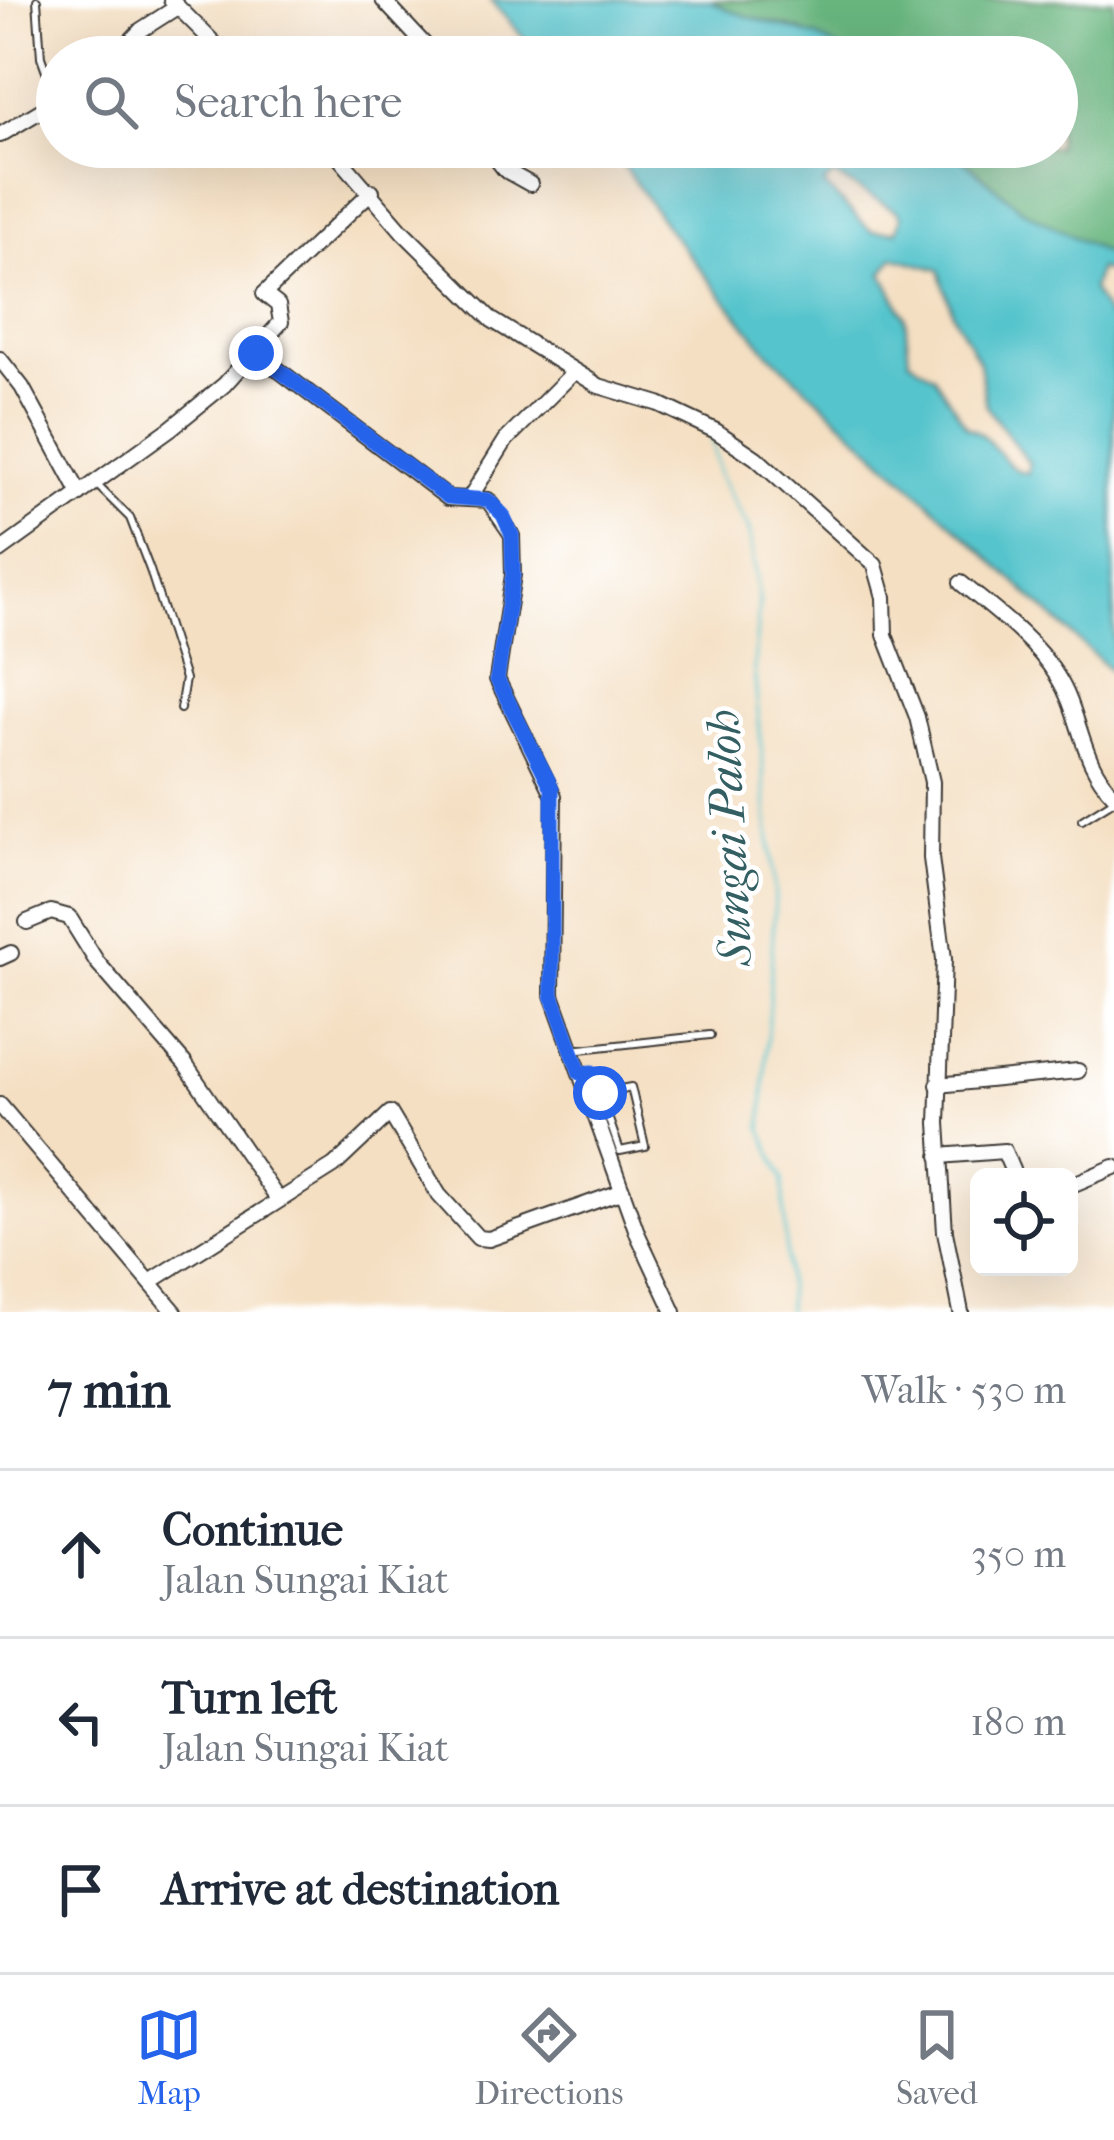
<!DOCTYPE html>
<meta charset="utf-8">
<style>
body{margin:0;font-family:"IM FELL French Canon",serif;background:#f2f2f3;color:#1f2937}
.controls{position:absolute;right:36px;bottom:36px;display:grid;overflow:hidden;border-radius:18px;box-shadow:0 12px 48px #0002}
.controls button{width:108px;height:108px;display:grid;place-items:center;padding:0;border:0;border-bottom:3px solid #e0e1e3;background:#fff;color:#1f2937;font:60px sans-serif}
.stop{position:absolute;width:36px;height:36px;margin:-27px;border:9px solid #2563eb;border-radius:50%;background:#fff}
.stop.end{background:#2563eb;border-color:#fff;box-shadow:0 3px 12px #0008}
.list{margin:0;padding:0;list-style:none}
h2{display:flex;justify-content:space-between;align-items:center;height:156px;margin:0;padding:0 48px;font-size:51px}
h2 small{font-size:39px;font-weight:400;color:#747a83}
.list li{display:grid;grid-template-columns:78px 1fr auto;gap:36px;align-items:center;box-sizing:border-box;height:168px;padding:0 48px;border-top:3px solid #e0e1e3}
.list b{display:block;font-size:45px;white-space:nowrap}
.list p{margin:0;font-size:39px;white-space:nowrap;color:#747a83}
.list em{font-size:39px;font-style:normal;color:#747a83}
.icon{flex:none;width:66px;height:66px;fill:none;stroke:currentColor;stroke-width:2;stroke-linecap:round;stroke-linejoin:round}
.map{position:relative;flex:none;width:1114px;height:1312px;overflow:hidden}
.search{position:absolute;background:#fff;box-shadow:0 12px 48px #0002;left:36px;right:36px;top:36px;height:132px;display:flex;align-items:center;gap:30px;box-sizing:border-box;padding:0 42px;border-radius:66px;color:#747a83;font-size:45px}
.sheet{height:660px;background:#fff}
nav{display:flex;justify-content:space-around;align-items:center;box-sizing:border-box;height:168px;border-top:3px solid #e0e1e3;background:#fff;font-size:33px;color:#747a83}
nav a{display:grid;justify-items:center;gap:6px}
nav .on{color:#2563eb}
.map>svg:first-child{display:block}
.forest{fill:#67b57e;stroke:#42684d;stroke-width:3}
.water{fill:#56c4cc;stroke:#397074;stroke-width:3;fill-rule:evenodd}
.lines{fill:none;stroke-linecap:round;stroke-linejoin:round}
.stream{stroke:#56c4cc;stroke-width:3}
.service-casing{stroke:#3c3935;stroke-width:10}
.minor-casing{stroke:#3c3935;stroke-width:18}
.service{stroke:#fff;stroke-width:6}
.minor{stroke:#fff;stroke-width:14}
.route{stroke:#2563eb;stroke-width:15}
.labels{text-anchor:middle;dominant-baseline:central;stroke-width:9;stroke-linejoin:round;paint-order:stroke}
.water-label{font-size:48px;font-style:italic;fill:#335f62;stroke:#fff}
</style>
<div class="map">
<svg width="1114" height="1312" viewBox="0 0 1114 1312">
<rect width="100%" height="100%" fill="#fff"/>
<filter id="ink" filterUnits="userSpaceOnUse"><feTurbulence type="fractalNoise" baseFrequency=".00833" numOctaves="2"/><feDisplacementMap in="SourceGraphic" scale="24" xChannelSelector="R" yChannelSelector="G"/><feConvolveMatrix kernelMatrix="1 2 1 2 8 2 1 2 1" color-interpolation-filters="sRGB"/></filter>
<filter id="wash" filterUnits="userSpaceOnUse"><feTurbulence type="fractalNoise" baseFrequency=".004" numOctaves="4" result="noise"/><feDisplacementMap in="SourceGraphic" scale="48" xChannelSelector="R" yChannelSelector="G"/><feGaussianBlur stdDeviation="2.7" result="paint"/><feColorMatrix in="noise" values="0 0 0 0 0 0 0 0 0 0 0 0 0 0 0 0 0 1.4 0 .05"/><feComposite in="paint" operator="in"/></filter>
<g filter="url(#wash)">
<rect width="100%" height="100%" fill="#f4dfc2"/>
<!-- forest -->
<path class="forest" d="M710 0H1114V258L1024 211 948 147H1057V57H850L799 30 736 14Z"/>
<!-- water -->
<g class="water">
<path d="M490 0H710C753 27 809 23 850 57H541Z"/>
<path d="M610 147H948L1024 211 1114 258V273L1098 269 1092 290 1114 327V674L767 351 671 233ZM833 175 897 211 901 217 897 231H871L824 185ZM894 257 939 270 953 314 979 362 986 406 1029 463 1028 473C1001 471 998 438 967 427L934 376 909 359 905 316 883 273Z"/>
</g>
<g class="lines">
<!-- stream -->
<path class="stream" d="M711 438 719 476 749 530 759 601 754 668 775 897 762 1129 783 1180 788 1312"/>
</g>
</g>
<g filter="url(#ink)">
<g class="lines">
<defs>
<g id="service">
<path d="M37 0 41 57 57 101"/>
<path d="M98 486 130 518 150 570 185 679 180 709"/>
<path d="M1082 820 1114 800"/>
<path d="M571 1050 710 1035"/>
<path d="M583 1072 593 1074 620 1151 645 1146 631 1087 600 1093"/>
</g>
<g id="minor">
<path d="M171 0 228 57"/>
<path d="M383 0 436 57"/>
<path d="M115 57 141 30 177 7"/>
<path d="M0 135 57 101"/>
<path d="M330 147 403 232 492 320 599 386 659 404 716 431 756 458 875 565 884 597 885 635 917 717 932 782 931 858 944 959 938 1123 945 1232 961 1312"/>
<path d="M487 147 505 170 530 184"/>
<path d="M256 353 448 498 488 500 512 535 513 575 497 679 554 796 552 995 638 1235 674 1312"/>
<path d="M0 359 22 387 80 494"/>
<path d="M469 499 506 440 574 372"/>
<path d="M0 551 171 428 224 385 281 322 278 305 264 294 372 191"/>
<path d="M961 583C994 610 1034 639 1057 676 1082 715 1079 760 1114 795"/>
<path d="M27 922 51 912 69 917 97 962 185 1064 277 1198"/>
<path d="M0 958 11 953"/>
<path d="M938 1085 1078 1071"/>
<path d="M0 1105 175 1312"/>
<path d="M939 1156 1004 1151 1015 1177"/>
<path d="M1069 1186 1114 1167"/>
<path d="M150 1282 334 1166 390 1113 439 1195 478 1238 489 1239 623 1191"/>
</g>
</defs>
<!-- service casing -->
<use href="#service" class="service-casing"/>
<!-- minor casing -->
<use href="#minor" class="minor-casing"/>
<!-- service -->
<use href="#service" class="service"/>
<!-- minor -->
<use href="#minor" class="minor"/>
</g>
</g>
<g class="lines" filter="url(#ink)">
<!-- route -->
<path class="route" d="M256 353 448 497 488 500 503 515 512 535 513 575 497 679 552 788V995L580 1073 592 1072 600 1093"/>
</g>
<g class="labels">
<!-- water labels -->
<g class="water-label">
<text transform="translate(729 838) rotate(-93)">Sungai Paloh</text>
</g>
</g>
</svg>
<div class="controls">
<button><svg class="icon" aria-label="locate" viewBox="0 0 24 24"><circle cx="12" cy="12" r="6"/><path d="M12 2v4M12 18v4M2 12h4M18 12h4"/></svg></button>
</div>
<div class="stop" style="left:600px;top:1093px"></div>
<div class="stop end" style="left:256px;top:353px"></div>
<div class="search"><svg class="icon" aria-label="search" viewBox="0 0 24 24"><circle cx="10" cy="10" r="6"/><path d="M15 15l6 6"/></svg>Search here</div>
</div>
<section class="sheet">
<h2>7 min<small>Walk · 530 m</small></h2>
<ul class="list">
<li><svg class="icon" aria-label="ahead" viewBox="0 0 24 24"><path d="M12 20V5M6 11l6-6 6 6"/></svg><div><b>Continue</b><p>Jalan Sungai Kiat</p></div><em>350 m</em></li>
<li><svg class="icon" aria-label="left" viewBox="0 0 24 24"><path d="M17 20v-9H6M10 6l-5 5 5 5"/></svg><div><b>Turn left</b><p>Jalan Sungai Kiat</p></div><em>180 m</em></li>
<li><svg class="icon" aria-label="arrive" viewBox="0 0 24 24"><path d="M6 21V4h12l-3 4 3 4H6"/></svg><div><b>Arrive at destination</b></div></li>
</ul>
</section>
<nav>
<a class="on"><svg class="icon" aria-label="map" viewBox="0 0 24 24"><path d="M3 6l6-2 6 2 6-2v14l-6 2-6-2-6 2zM9 4v14M15 6v14"/></svg>Map</a>
<a><svg class="icon" aria-label="directions" viewBox="0 0 24 24"><path d="M12 3l9 9-9 9-9-9zM9 14v-3h6M13 9l2 2-2 2"/></svg>Directions</a>
<a><svg class="icon" aria-label="saved" viewBox="0 0 24 24"><path d="M7 4h10v16l-5-4-5 4z"/></svg>Saved</a>
</nav>
